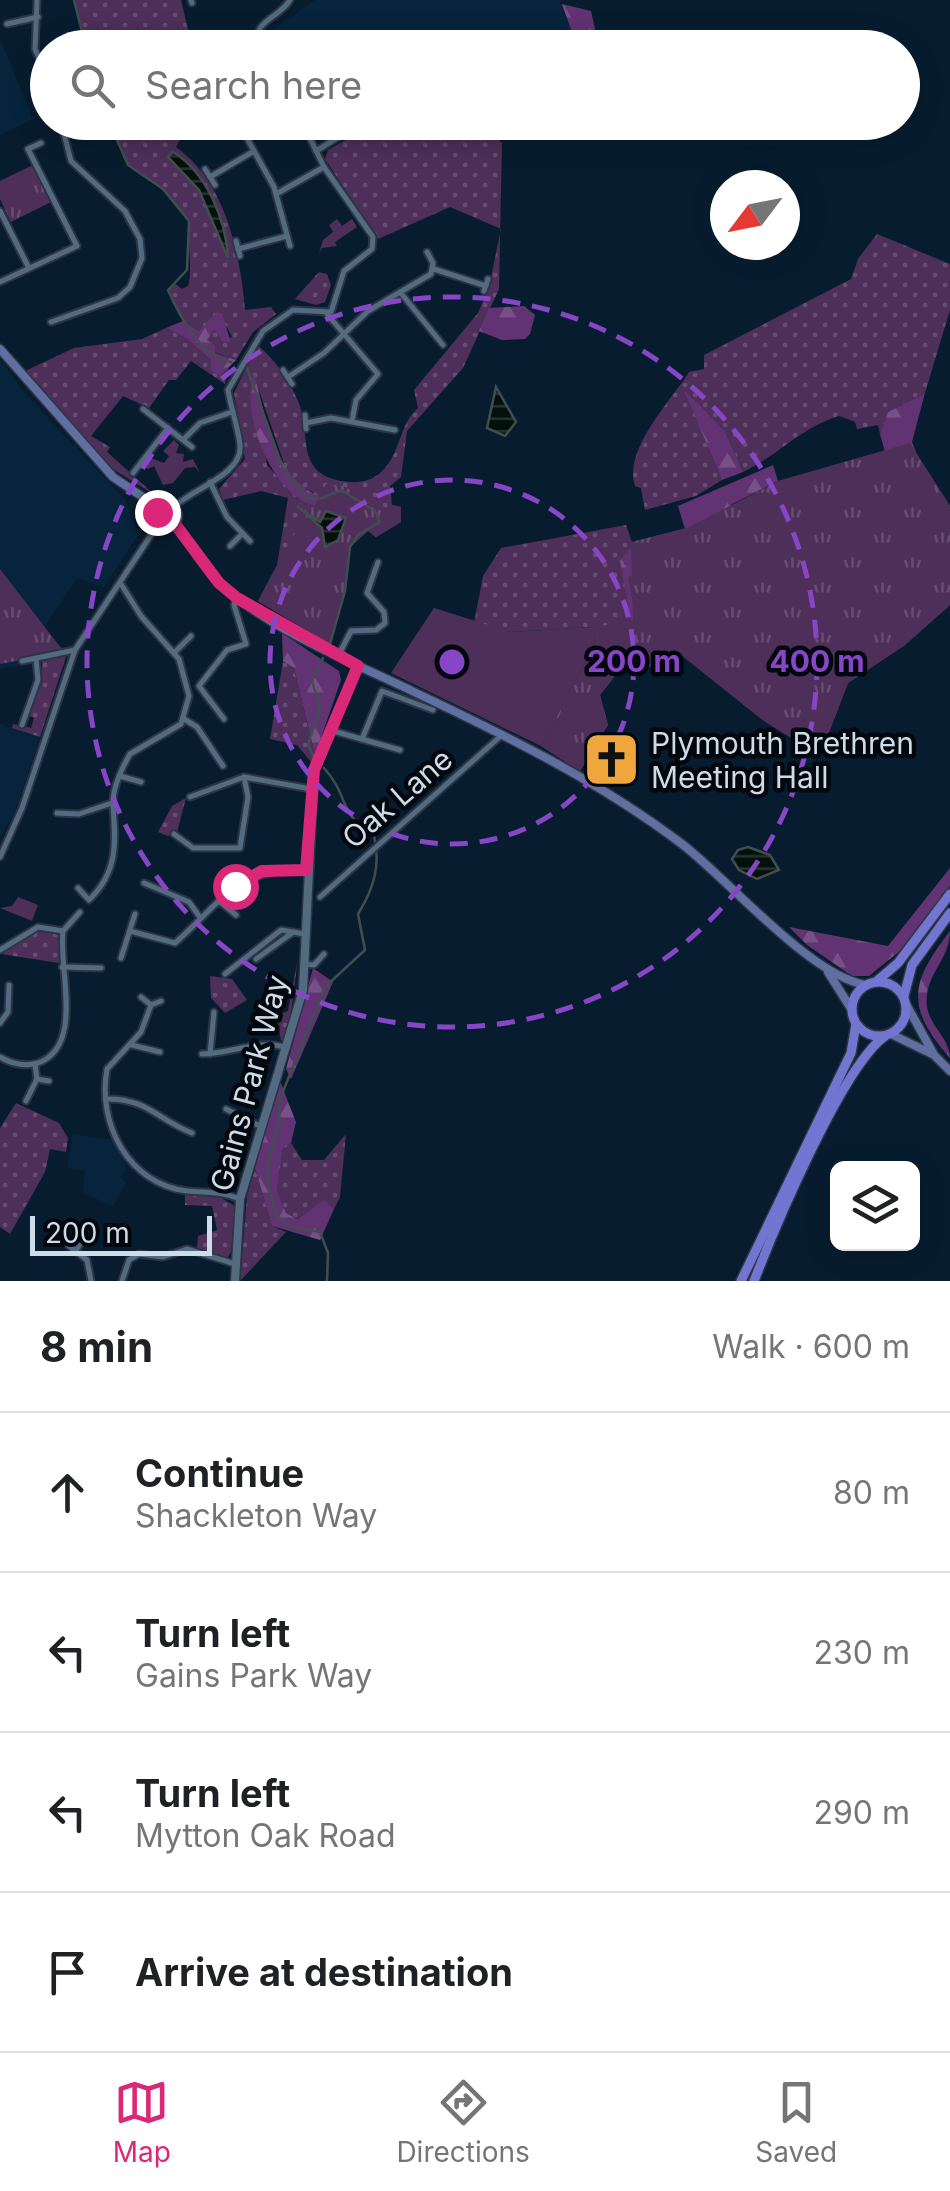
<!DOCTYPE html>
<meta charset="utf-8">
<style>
body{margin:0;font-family:Inter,sans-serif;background:#f6f6f6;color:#202124}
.controls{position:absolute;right:30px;bottom:30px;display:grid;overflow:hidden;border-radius:15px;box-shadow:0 5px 25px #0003}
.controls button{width:90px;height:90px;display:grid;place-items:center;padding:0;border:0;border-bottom:2px solid #e0e0e0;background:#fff;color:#202124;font:50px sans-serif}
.compass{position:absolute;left:710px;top:170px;width:90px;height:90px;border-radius:50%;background:#fff;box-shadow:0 5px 25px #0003;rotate:238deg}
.scale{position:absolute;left:30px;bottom:25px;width:182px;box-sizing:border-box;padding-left:10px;border:5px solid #cedbe8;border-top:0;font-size:28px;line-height:35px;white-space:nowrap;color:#cedbe8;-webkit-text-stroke:8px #02070e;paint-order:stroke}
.stop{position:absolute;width:30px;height:30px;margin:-22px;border:8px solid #db2777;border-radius:50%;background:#fff}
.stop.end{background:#db2777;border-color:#fff;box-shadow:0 2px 10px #0008}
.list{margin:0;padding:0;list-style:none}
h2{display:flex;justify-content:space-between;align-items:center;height:130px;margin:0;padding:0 40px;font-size:42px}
h2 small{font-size:32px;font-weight:400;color:#757577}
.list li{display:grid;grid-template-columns:65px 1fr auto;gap:30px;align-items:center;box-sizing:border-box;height:160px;padding:0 40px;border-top:2px solid #e0e0e0}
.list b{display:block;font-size:38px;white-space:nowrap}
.list p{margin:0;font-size:32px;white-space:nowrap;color:#757577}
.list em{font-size:32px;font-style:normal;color:#757577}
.icon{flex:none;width:55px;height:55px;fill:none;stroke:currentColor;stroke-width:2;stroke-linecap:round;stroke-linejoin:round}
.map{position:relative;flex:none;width:950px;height:1281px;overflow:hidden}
.search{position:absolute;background:#fff;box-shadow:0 5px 25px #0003;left:30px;right:30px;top:30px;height:110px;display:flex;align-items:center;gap:25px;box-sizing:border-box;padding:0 35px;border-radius:55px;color:#757577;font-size:38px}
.sheet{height:770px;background:#fff}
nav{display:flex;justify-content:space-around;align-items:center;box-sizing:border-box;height:140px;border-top:2px solid #e0e0e0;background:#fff;font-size:28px;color:#757577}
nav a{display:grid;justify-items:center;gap:5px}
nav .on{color:#db2777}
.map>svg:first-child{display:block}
.built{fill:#07243c}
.grass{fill:url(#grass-dots);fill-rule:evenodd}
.forest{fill:url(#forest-firs)}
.park{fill:url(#park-tufts)}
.garden{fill:#4e2f59}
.water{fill:url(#water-rules);stroke:#404e4f;stroke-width:2.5}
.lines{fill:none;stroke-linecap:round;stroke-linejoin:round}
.stream{stroke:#404e4f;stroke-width:2.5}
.minor-casing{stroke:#2d3545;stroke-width:9}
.tertiary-casing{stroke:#2d3545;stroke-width:11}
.secondary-casing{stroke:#2d3545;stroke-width:11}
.trunk-casing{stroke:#2d3545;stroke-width:12}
.minor{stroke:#536b81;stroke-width:5}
.tertiary{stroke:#536b81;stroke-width:8}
.secondary{stroke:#5f6f9f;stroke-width:8}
.trunk{stroke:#7276d0;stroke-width:9}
.route{stroke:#db2777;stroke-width:12}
.ring{fill:none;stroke:#8746c5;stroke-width:5;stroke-dasharray:18 12}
.labels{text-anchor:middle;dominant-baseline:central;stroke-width:9;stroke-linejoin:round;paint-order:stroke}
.poi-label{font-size:30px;fill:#cedbe8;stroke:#02070e;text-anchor:start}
.street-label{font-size:30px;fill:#cedbe8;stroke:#02070e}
.centre{fill:#8746c5;stroke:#02070e;stroke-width:5}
.ring-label{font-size:30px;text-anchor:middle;font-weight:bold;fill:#8746c5;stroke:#02070e;stroke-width:9;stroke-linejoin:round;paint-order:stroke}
</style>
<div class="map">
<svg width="950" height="1281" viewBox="0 0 950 1281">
<defs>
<pattern id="grass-dots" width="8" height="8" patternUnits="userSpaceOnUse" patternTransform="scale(2.5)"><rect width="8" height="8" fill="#4e2f59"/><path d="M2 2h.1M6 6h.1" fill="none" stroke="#664d71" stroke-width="1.8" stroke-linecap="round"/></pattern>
<pattern id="forest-firs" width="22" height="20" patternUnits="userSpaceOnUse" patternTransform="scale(2.5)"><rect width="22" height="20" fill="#623372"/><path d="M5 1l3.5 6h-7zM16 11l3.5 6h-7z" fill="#775086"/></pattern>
<pattern id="park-tufts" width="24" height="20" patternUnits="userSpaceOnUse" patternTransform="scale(2.5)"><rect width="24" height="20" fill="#4e2f59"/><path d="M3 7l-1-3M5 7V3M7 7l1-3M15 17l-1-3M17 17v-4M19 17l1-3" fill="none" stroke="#664d71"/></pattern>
<pattern id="water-rules" width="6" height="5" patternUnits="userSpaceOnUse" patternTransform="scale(2.5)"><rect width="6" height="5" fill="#03110d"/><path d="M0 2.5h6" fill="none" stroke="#273330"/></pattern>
</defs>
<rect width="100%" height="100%" fill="#071d2f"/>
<!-- built -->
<g class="built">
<path d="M315 0H560L577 47H277L269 32Z"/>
<path d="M0 39 33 119 0 135Z"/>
<path d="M0 359 23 391 126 501 138 535 104 587 77 578 42 630 63 648 24 656 23 665 0 669Z"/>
<path d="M0 724 40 737 14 814 0 837Z"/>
<path d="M73 1134 115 1140 127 1170 120 1177 126 1183 113 1206 83 1193 85 1171 67 1168Z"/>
</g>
<!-- grass -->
<g class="grass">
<path d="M74 0H181L192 47H86Z"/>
<path d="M178 122 187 126 176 147C226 183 240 253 245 310L271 307 276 314 253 332 236 360 214 352 215 345 206 340 214 328 222 341 232 337 225 324 199 331 183 321 168 290 174 283 182 289 188 286C193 271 187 241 189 220L163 189 128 165 109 123Z"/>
<path d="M375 123H481L502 143 499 289 463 368 407 431 401 477 390 486 392 505 401 507V522L376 537 368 531 350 547 345 591 330 644 258 601 277 565 288 498 261 491 223 500 219 489 245 459 234 393 257 345C275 359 289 380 298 401 313 436 292 477 350 482 364 483 376 479 385 468 401 450 399 425 418 408L414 390 478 313 489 287 501 229 450 207 378 239 325 159 328 150ZM254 376 286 469 294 482 314 493 298 499 267 465Z"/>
<path d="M877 234 950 264V310L925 393 888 412 880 434 878 425 857 429 855 422 839 416C798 429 782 453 743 472L725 431 686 393 722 480 696 496 645 510 641 488 635 486C623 450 670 402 689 372L704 369V355L851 279 858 259Z"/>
<path d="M319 272 327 274 331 285 325 302 316 305 295 299Z"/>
<path d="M166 328 187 339 211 360V371L220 376 229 367 225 384 191 361 176 380H169L149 408 123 396 91 436 110 447 107 452 156 496 113 469 23 372 74 348 142 339Z"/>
<path d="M917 455 950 506V605L905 645 848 683 828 735 806 747 764 721 680 654 673 675 628 659 600 695 608 725 580 771 541 746 595 644 594 627 511 632 474 623 483 576 501 548 626 525 632 542 717 520 778 481 855 460 886 464Z"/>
<path d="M67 654 40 737 12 728 13 724 31 728 34 718 28 715 41 680 42 660Z"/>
<path d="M283 661 294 668 315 755 313 764 297 745 270 739Z"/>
<path d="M186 798 177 832 168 836 158 832 172 806Z"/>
<path d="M41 929 59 935V963L1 954Z"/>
<path d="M298 958 288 1036 281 1041 277 1015 288 1011Z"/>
<path d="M210 976 232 979 247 1000 225 1013 211 998Z"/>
<path d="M16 1103 59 1123 68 1138 66 1152 50 1149 45 1172 10 1234 0 1227V1128Z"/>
<path d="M346 1134 340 1197 334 1209 324 1201 299 1219 286 1213 277 1190 283 1146 291 1143 302 1160H324Z"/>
<path d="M255 1168 272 1226 286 1232 240 1281 247 1196Z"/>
<path d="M209 1191 235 1206 231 1252 226 1260 197 1248 198 1236 217 1230 212 1206 185 1205V1193Z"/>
</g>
<!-- forest -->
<g class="forest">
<path d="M562 4 591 11 599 47H577Z"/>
<path d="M524 306 535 315 530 334 525 339 502 340 479 331 489 308Z"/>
<path d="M217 312 222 313 231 343 222 341 214 329 207 340 215 345V353L236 360 220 376 211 371V360L187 339 166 328 183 321 199 331Z"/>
<path d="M254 374C267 418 274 477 319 496L315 506C272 496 239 411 254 374Z"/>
<path d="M684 390 725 431 743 472 722 480Z"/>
<path d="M925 393 912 442 917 455 886 465 855 460 885 452 880 434 888 412Z"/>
<path d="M773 465 778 481 732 504 717 520 685 529 678 506Z"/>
<path d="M630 548 642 573 628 577 636 622 631 621 620 561Z"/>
<path d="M282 633 339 671 341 680 315 755 294 668 283 661Z"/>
<path d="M950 868V886L901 950 869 976H852L807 945 789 927 888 946Z"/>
<path d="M950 931C950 961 923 975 927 1007 930 1026 950 1039 950 1058 905 1007 910 983 950 931Z"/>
<path d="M313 968 333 982 291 1079 286 1069Z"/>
<path d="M280 1081 296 1122 291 1143 283 1147 277 1190 286 1213 298 1219 324 1200 334 1209 320 1240 272 1226 255 1168Z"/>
</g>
<!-- park -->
<g class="park">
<path d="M33 165 51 202 11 222 0 199V181Z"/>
<path d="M910 443 950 506V605L905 645 848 683 828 735 806 747 764 721 680 654 673 675 628 659 600 695 608 725 580 771 541 746 595 644 594 627 633 621 631 542 685 529 778 481Z"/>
<path d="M326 484 343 486 382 505 384 513 392 505 401 507V522L376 537 368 531 350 547 345 591 330 644 258 601 302 520 293 508 298 499 315 506Z"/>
<path d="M0 569 64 652 0 664Z"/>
</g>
<!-- garden -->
<g class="garden">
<path d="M337 219 342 226 352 219 357 227 335 242 337 246 322 248 319 254 323 240 333 232 329 225Z"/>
<path d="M174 440 179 445 176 453 184 454 183 462 193 459 200 473 195 467 185 468 173 483 163 485 154 466 148 469 143 465 151 458 164 463 169 456 163 451Z"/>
<path d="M434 608 511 632 594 627 595 644 541 746 391 673Z"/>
<path d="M18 897 38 905 32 921 0 908 12 906Z"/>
</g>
<!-- water -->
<g class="water">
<path d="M173 152C207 173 226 220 228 258L199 190 168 157Z"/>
<path d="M496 387 516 422 505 436 487 428Z"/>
<path d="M297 506 320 522 326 511 346 518 338 540 325 547 322 528Z"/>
<path d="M748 847 770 855 779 870 757 879 739 870 732 859 738 850Z"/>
</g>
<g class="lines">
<!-- stream -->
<g class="stream">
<path d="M74 0 86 48"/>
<path d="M109 122 128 165 163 189 189 221 187 270 168 290C179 315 202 359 231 362"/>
<path d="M247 368 284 471 306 498H317"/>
<path d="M320 499 341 490 375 511 380 522 358 535 350 547 345 591 330 644"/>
<path d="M314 758 308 744 320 708 312 681 323 658"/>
<path d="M324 768C350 797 337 813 374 835 381 865 374 888 358 914L365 950 325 987 278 1104C284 1128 270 1143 268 1167 266 1182 272 1200 276 1215L291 1227 320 1232 328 1253 327 1281"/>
</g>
<defs>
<g id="minor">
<path d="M37 0 35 49 48 79"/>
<path d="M191 0 192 3"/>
<path d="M7 24 38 17"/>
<path d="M260 48C248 22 280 18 290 0"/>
<path d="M238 122 274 187 290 246"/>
<path d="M316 151 363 122"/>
<path d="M205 169 215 185"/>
<path d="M210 177 254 151"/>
<path d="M276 194 324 167"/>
<path d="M0 211 29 268"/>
<path d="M236 241 240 256"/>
<path d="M238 249 287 236"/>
<path d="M434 269 486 286"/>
<path d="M0 282 77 246 28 149 41 143"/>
<path d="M484 291 488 279"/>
<path d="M400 292 443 345"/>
<path d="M327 314 378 374 356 400 352 421"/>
<path d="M51 322 118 298 130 287 142 258 140 239 125 211 71 161 61 122"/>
<path d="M283 370 292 384"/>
<path d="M288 377 324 353 368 311 431 274 433 263 427 252"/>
<path d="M143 409 192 447"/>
<path d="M305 415 306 429"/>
<path d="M306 423 331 418 395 430"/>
<path d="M184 439 200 423 232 412"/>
<path d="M133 473 168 428"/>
<path d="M210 482 227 517 250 541"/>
<path d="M174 507C193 488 243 475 240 445 238 427 231 408 228 390L263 331 293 310 331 312 344 271 372 249 373 237 324 167 302 122"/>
<path d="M230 546 242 534"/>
<path d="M174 653 191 636"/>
<path d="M338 656 351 631 376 630 385 623 384 612 367 593 378 562"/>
<path d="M22 661 75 650"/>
<path d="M184 719 197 727 223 766"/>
<path d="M224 719 199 686 227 650 246 644 234 605 237 598"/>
<path d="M22 725 38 680 36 659"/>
<path d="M330 730 400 750"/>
<path d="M362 739 382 691 433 710"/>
<path d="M120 776 141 782"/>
<path d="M190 797 244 777 311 789"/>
<path d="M57 813 79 814 112 803"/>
<path d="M174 834 193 848H240L248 797 244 777"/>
<path d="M0 857 22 808 75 650 159 523"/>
<path d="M144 883 189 902 199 916"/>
<path d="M78 888 89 900C118 872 116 843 113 806 112 790 122 768 130 754L181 724 189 696 179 659 141 616 121 584"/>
<path d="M320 897 503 734"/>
<path d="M219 901 236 915"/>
<path d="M63 931 80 912"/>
<path d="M130 931 175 943C223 901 235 868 306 870"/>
<path d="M0 950 38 927 63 931C58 968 85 1046 38 1063 24 1067 12 1064 0 1057"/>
<path d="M121 958 135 914"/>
<path d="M256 959 292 933"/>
<path d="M304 964 314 965 324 954"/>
<path d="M62 967 101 968"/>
<path d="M225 974 281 930 305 934"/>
<path d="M141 997 151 1005 161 1001"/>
<path d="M151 1005 141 1032 107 1069C97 1123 128 1184 187 1191 207 1193 220 1191 240 1199"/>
<path d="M0 1023 8 1012 9 985"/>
<path d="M132 1045 160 1052"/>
<path d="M202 1054C231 1054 260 1038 287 1048"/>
<path d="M210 1054 214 1012"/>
<path d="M35 1064 37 1079 49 1081"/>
<path d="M106 1099C146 1098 157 1119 192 1133"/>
<path d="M26 1101 37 1079"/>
<path d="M226 1109 260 1126"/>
<path d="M222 1192 224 1183 234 1179"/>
<path d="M69 1246 87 1260 91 1281"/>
<path d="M77 1249 82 1240"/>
<path d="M122 1281 129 1260 139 1254 163 1257 187 1249 235 1264"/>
</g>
<path id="tertiary" d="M235 1281 240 1199 303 990 314 770 358 666"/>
<g id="secondary">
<path d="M0 349 113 477 159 508"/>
<circle cx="167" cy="516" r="11"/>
<path d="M175 524C192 545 205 571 226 589 279 634 350 661 412 691 505 735 599 781 682 844 730 881 810 976 866 985"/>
<path d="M828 972 852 1010"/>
<path d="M906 1004 933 1053"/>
<path d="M891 1034 934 1055 950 1071"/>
</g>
<g id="trunk">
<path d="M877 981 898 963 950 894"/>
<circle cx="879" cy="1009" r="27"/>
<path d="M904 996 912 965 950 913"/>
<path d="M741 1281 851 1053 856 1024"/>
<path d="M754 1281C775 1227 842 1067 885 1036"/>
</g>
</defs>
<!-- minor casing -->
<use href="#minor" class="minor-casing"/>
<!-- tertiary casing -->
<use href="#tertiary" class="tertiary-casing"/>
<!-- secondary casing -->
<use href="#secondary" class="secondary-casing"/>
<!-- trunk casing -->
<use href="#trunk" class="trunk-casing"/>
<!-- minor -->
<use href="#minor" class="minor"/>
<!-- tertiary -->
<use href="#tertiary" class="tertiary"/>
<!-- secondary -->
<use href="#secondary" class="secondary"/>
<!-- trunk -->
<use href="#trunk" class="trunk"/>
</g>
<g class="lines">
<!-- route -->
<path class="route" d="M157 512 159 523 175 524 219 583 237 598 358 666 314 770 306 870 262 871 235 886"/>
</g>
<!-- distance rings -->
<g class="ring">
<circle cx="452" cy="662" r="182"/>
<circle cx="452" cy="662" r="365"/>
</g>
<!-- icons -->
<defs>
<symbol id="church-square" viewBox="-11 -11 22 22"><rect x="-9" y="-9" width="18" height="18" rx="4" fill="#efa73d" stroke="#02070e"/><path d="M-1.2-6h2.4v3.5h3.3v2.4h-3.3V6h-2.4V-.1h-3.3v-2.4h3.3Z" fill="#111"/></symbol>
</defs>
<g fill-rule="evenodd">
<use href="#church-square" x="580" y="728" width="63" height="63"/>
</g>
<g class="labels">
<!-- poi labels -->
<g class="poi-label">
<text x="651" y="743">Plymouth Brethren<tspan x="651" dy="34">Meeting Hall</tspan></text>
</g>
<!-- street labels -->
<g class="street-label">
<text transform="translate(397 798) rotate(-41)">Oak Lane</text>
<text transform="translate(249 1083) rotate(-75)">Gains Park Way</text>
</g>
</g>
<circle cx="452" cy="662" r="15" class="centre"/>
<g class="ring-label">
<text x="634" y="672">200 m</text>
<text x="817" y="672">400 m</text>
</g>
</svg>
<div class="controls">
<button><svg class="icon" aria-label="layers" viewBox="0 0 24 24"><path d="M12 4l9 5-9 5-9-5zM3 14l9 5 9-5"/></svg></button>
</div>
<svg class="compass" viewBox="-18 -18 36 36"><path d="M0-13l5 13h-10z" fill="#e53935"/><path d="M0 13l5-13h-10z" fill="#757577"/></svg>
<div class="scale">200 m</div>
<div class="stop" style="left:235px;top:886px"></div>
<div class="stop end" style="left:157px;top:512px"></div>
<div class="search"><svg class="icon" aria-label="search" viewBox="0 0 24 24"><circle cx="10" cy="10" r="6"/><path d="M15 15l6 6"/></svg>Search here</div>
</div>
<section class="sheet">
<h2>8 min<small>Walk · 600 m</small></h2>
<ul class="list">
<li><svg class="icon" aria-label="ahead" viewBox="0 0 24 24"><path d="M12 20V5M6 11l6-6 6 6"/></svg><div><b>Continue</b><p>Shackleton Way</p></div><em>80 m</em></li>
<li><svg class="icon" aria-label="left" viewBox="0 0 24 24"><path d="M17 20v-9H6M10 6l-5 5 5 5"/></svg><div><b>Turn left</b><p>Gains Park Way</p></div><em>230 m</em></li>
<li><svg class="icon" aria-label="left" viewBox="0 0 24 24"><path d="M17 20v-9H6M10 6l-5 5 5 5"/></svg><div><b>Turn left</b><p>Mytton Oak Road</p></div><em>290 m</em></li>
<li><svg class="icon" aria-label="arrive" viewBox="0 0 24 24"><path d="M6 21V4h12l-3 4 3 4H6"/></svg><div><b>Arrive at destination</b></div></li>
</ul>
</section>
<nav>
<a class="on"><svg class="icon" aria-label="map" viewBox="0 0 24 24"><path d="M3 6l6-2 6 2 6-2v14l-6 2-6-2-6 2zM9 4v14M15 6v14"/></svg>Map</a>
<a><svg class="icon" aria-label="directions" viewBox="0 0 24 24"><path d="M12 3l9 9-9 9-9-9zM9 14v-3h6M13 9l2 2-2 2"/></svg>Directions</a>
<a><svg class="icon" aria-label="saved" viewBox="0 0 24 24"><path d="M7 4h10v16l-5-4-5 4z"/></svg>Saved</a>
</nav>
